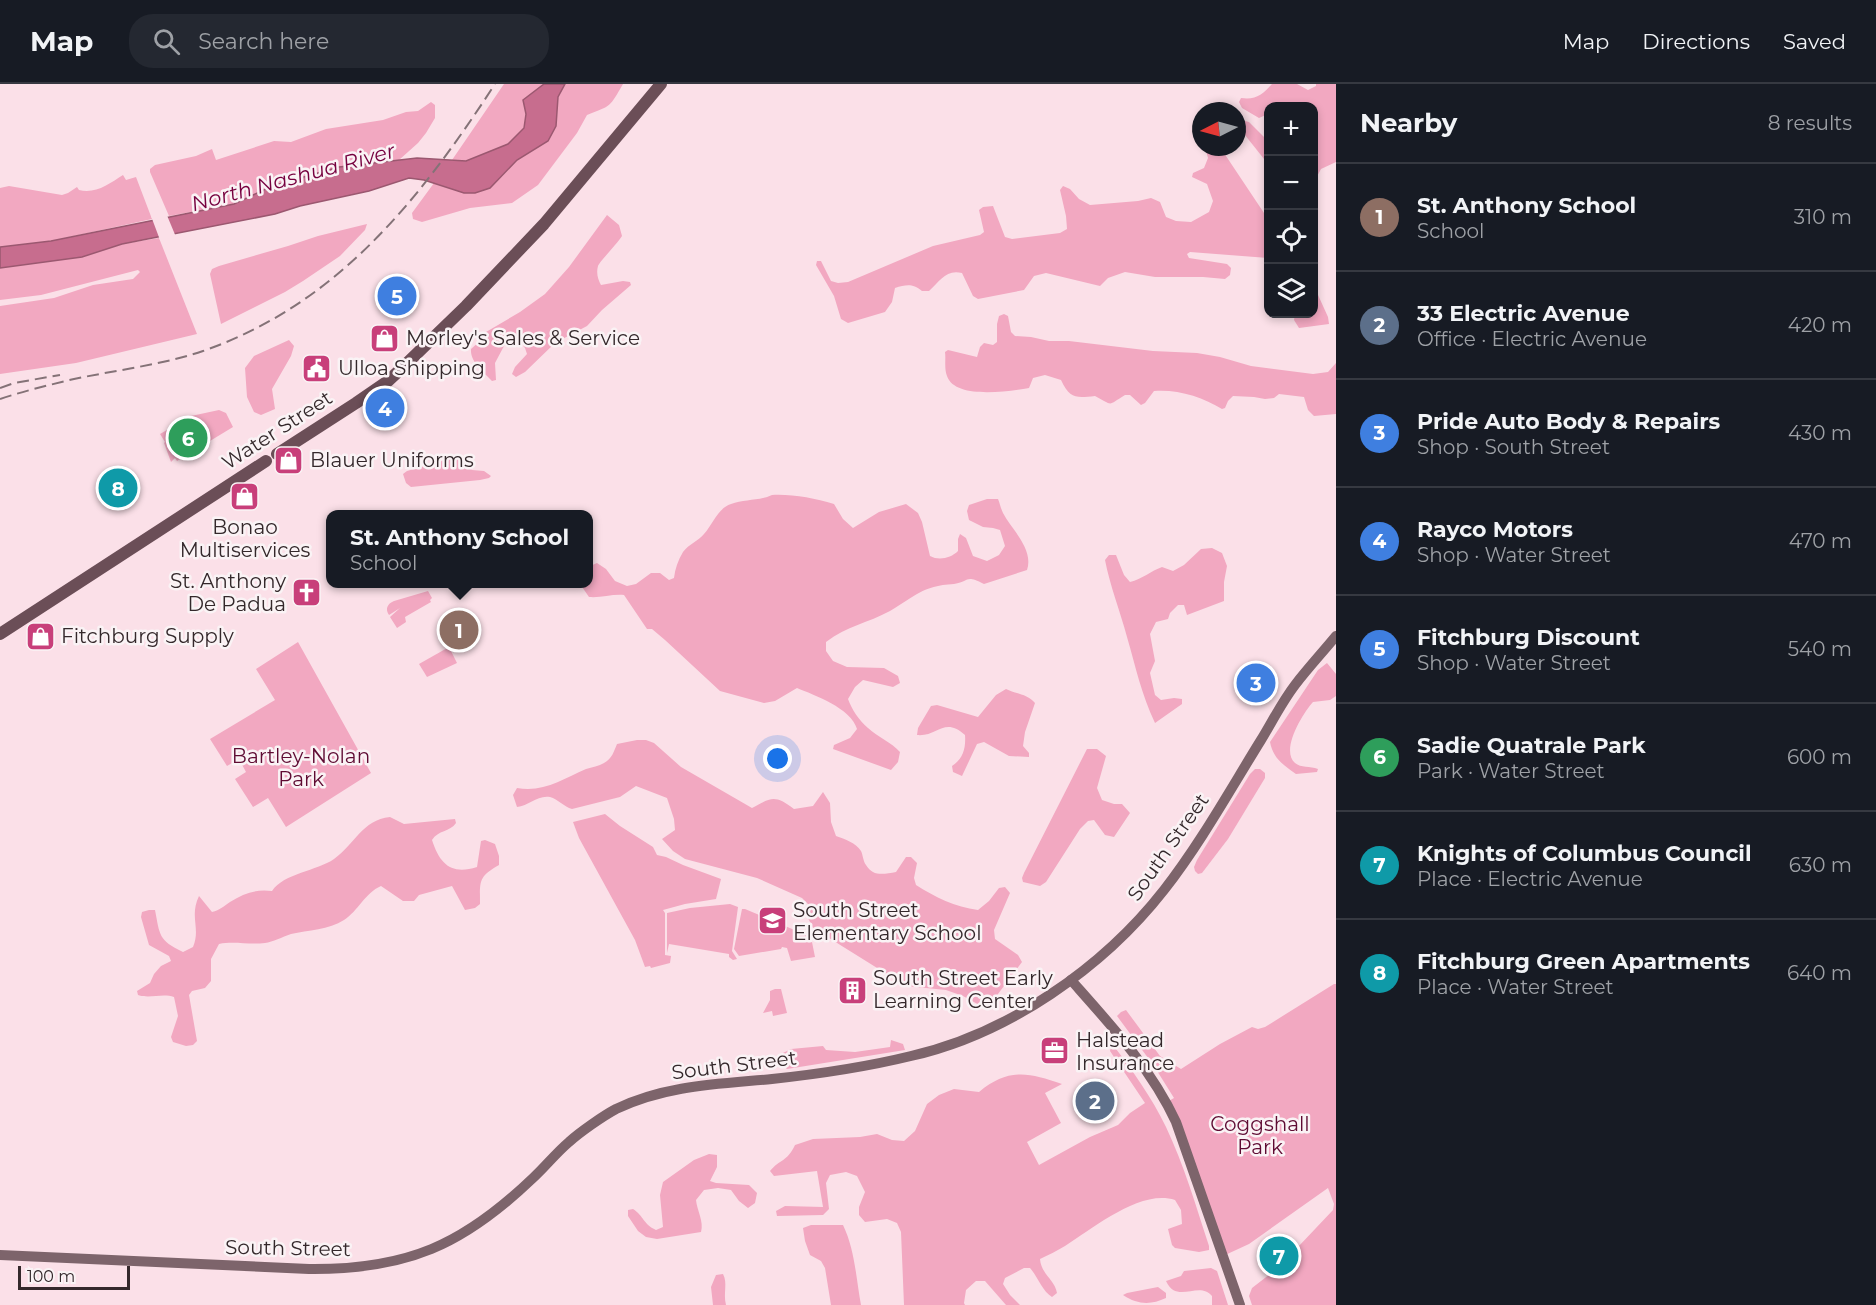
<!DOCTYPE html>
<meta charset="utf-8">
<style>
body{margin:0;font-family:Montserrat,sans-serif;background:#242831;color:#f1f3f6}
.controls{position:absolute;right:18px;top:18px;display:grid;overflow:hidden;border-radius:12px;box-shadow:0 3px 9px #0003}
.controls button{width:54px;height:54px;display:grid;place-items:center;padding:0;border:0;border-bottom:2px solid #363941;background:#171b24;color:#f1f3f6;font:30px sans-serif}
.compass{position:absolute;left:1192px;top:18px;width:54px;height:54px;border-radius:50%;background:#171b24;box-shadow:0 3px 9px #0003;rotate:264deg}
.scale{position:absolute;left:18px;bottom:15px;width:112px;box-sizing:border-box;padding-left:6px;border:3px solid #34282b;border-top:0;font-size:16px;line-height:21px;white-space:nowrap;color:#34282b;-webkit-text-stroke:4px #faf3f5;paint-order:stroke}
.you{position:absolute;left:778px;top:675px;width:21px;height:21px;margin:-15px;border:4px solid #fff;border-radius:50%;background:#1a73e8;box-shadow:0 0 0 9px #1a73e833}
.badge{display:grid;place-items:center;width:39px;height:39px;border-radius:50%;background:#2563eb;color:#fff;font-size:20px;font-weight:700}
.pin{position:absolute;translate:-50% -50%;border:3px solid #fff;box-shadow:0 2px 6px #0006}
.popup{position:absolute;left:326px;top:426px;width:267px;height:78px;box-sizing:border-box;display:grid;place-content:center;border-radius:12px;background:#171b24;filter:drop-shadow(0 2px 4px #0005);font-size:20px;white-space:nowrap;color:#9ea1a6}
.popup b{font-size:22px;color:#f1f3f6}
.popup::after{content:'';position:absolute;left:50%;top:100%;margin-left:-12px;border:12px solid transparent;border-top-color:#171b24}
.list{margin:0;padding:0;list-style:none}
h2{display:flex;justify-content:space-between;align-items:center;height:78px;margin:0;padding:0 24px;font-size:26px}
h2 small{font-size:20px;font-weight:400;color:#9ea1a6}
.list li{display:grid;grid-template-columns:39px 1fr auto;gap:18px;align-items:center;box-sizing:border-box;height:108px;padding:0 24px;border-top:2px solid #363941}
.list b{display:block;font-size:22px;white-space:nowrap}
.list p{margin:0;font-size:20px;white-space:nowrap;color:#9ea1a6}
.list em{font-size:20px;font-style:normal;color:#9ea1a6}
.icon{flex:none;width:33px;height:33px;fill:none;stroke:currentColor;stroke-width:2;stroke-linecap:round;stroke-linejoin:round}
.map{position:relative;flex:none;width:1336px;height:1221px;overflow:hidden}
header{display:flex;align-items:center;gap:36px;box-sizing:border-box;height:84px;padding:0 30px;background:#171b24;border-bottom:2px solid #363941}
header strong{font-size:28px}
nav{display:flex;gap:33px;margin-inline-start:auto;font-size:21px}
.search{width:420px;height:54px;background:#242831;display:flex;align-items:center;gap:15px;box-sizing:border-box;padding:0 21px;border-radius:24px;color:#9ea1a6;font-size:22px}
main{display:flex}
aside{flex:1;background:#171b24}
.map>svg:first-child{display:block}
.green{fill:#f2a8c1}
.water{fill:#c76d8e;stroke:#9b5870;stroke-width:1.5}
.pier{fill:#fbe0e8}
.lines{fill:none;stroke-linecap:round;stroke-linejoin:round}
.major{stroke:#7d646b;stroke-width:10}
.highway{stroke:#6b4e57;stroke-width:12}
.rail{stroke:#847277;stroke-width:2;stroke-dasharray:12 6;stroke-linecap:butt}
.labels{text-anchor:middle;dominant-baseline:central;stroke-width:5;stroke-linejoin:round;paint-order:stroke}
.poi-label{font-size:20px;fill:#34282b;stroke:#faf3f5;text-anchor:start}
.street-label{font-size:20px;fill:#34282b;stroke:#faf3f5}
.park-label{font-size:20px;fill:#5f0b33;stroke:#faf3f5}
.water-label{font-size:21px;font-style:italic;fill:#76003f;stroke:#faf3f5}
</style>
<header>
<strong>Map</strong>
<div class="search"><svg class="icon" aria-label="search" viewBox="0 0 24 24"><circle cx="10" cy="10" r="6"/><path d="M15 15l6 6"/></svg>Search here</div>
<nav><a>Map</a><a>Directions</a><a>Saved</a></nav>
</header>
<main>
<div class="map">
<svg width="1336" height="1221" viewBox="0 0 1336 1221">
<rect width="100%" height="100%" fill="#fbe0e8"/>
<!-- green -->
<g class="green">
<path d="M504 0H544L526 30 524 44 508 60 466 77 452 76Z"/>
<path d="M565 0H623C609 24 612 21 587 31L577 49 538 101 512 119 470 124 422 138 413 135 412 129 434 99 464 109 489 104 517 76 548 57 556 42 558 13Z"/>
<path d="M1272 0H1297L1308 6 1316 2V0H1336V78L1321 85 1314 98V22H1293L1283 18 1278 22H1268V30L1259 34 1242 24 1239 18 1241 14C1256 16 1262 11 1272 0Z"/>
<path d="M431 18 435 21V34L426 49 418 59 399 76 339 83 272 102 234 120 169 132 150 88V85L155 81 196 72 212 65 216 76 274 57 291 58 326 45 383 36 406 28 418 27Z"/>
<path d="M1237 35 1249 38 1268 57V80L1237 41Z"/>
<path d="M1205 63H1220L1268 135V174L1190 168 1187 170 1189 174 1227 180 1231 184 1230 191 1225 195 1203 193H1155L1125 188 1108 194 1100 202 1046 189 1034 192 1024 206 978 215 973 212 962 189C946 185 940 197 929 207H922C912 199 906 201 895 204L892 218 885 228 848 239 841 235 834 212 816 181 817 177H821L831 197 838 199 848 198 933 162 980 151 984 148 979 126 983 123 993 122 1005 153 1012 155 1060 149 1067 145 1066 132 1060 106 1063 102 1070 105 1079 115 1090 121 1138 117 1151 114 1160 118 1166 133 1176 137 1191 138 1209 128 1213 117 1207 100 1192 93 1193 89 1204 84 1208 74Z"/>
<path d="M123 91 126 96 136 93 152 135 51 157 0 163V104L9 102 62 111 68 109 77 103 79 106C96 110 109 100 123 91Z"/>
<path d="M607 131 619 141 622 152C617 160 600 177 598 182 596 189 598 196 601 201L623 197 630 198 631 201 602 226 587 242 555 259 525 288 516 293 512 290 515 283 527 270 525 264 519 257 504 262 495 279 496 296 492 297C483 287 470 278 471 265L480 257 486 248 520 228 545 210 569 183Z"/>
<path d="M367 140 365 146 340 172 303 197 285 208 221 240 210 190 212 185 219 182 288 162 318 152Z"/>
<path d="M159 154 197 250 76 279 0 290V222L54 214 93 201 133 195 140 188 138 186 41 211 0 216V184L82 173 122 160Z"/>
<path d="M1314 202 1328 233 1329 240 1299 244 1294 236 1295 230H1314Z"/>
<path d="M1004 230 1008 232 1011 248 1015 252 1031 253 1049 257H1069L1153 267 1197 269 1220 273 1251 282 1313 290 1328 288 1336 279V330L1314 332 1308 326 1304 313 1279 310 1274 314 1265 315 1254 313 1233 312 1228 317 1225 324 1222 325C1203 313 1177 305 1154 307L1145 319 1141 321 1130 311H1125C1107 322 1114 322 1095 312 1076 314 1070 315 1061 296L1045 291 1033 294 1029 304C1010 307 955 316 947 292 944 285 946 275 945 268L948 266 977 273 980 263 984 259 993 261 997 258V240L999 232Z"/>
<path d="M289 256 294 262 291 272 272 305 275 325 261 331 254 328 247 313 245 284 254 272Z"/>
<path d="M219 326 226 329 233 343 177 377 175 374 171 378 164 359 165 358 160 350 191 332Z"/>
<path d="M459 374 472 386 484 387 491 392 489 394 480 396 411 403 406 399 403 390 407 387 449 375Z"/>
<path d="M772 411C792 410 814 414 834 420L843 435 853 444 879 428 906 420 918 429 922 438 930 472C939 477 951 474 958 467V455L960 450 966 454 973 472 987 477 999 471 1005 462 1000 446 993 444 983 443 969 436 967 427 969 421 987 415H998C1000 420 1001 425 1003 429 1012 446 1034 465 1027 486L984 500C964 490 970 498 954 500 921 502 916 512 890 527 868 539 847 542 826 558V567L833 577 847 583 884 584 898 592 900 599 893 603 863 596 855 603 848 615C852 626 859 636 868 644 878 653 891 658 900 668L898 678 891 686 833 665 834 661 850 654 857 645C851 624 814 611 797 604L775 617 764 619 720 607 665 556 652 545H647L624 511C612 510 601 514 589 513L580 500H588V483L597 479 606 485 615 497 627 502 636 500 651 489H660L669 496 674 494C675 485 678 476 683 468 689 460 698 457 704 450 713 440 718 424 731 420 744 415 759 417 772 411Z"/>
<path d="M1212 464 1222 469 1227 482 1224 498V517L1187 531 1184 521H1178L1170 529 1168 535 1156 538 1150 550 1155 577 1150 589 1155 611 1161 616 1174 614 1182 615V620L1155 639C1141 609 1136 584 1127 553 1120 527 1110 502 1105 476L1109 471H1116L1124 491 1130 498C1142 495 1151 487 1162 483L1173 487 1184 481 1201 465Z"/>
<path d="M428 507 432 514 430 516 431 518 405 533 406 538 397 544 390 533 400 524 389 531C385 525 387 520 394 517Z"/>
<path d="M298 558 371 689 286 743 268 714 253 723 235 695 246 688 239 675 227 682 210 655 275 616 256 585Z"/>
<path d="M449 563 457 579 427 593 419 580Z"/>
<path d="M1327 579 1336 590V612L1330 616 1313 618C1303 629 1280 666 1295 679 1301 684 1310 682 1318 685L1317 688 1296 690C1283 681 1273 674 1270 658L1318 586Z"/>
<path d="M1006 605C1016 610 1028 610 1035 619L1025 648 1023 662 1029 669V673L1009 672 984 658 977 660 962 692 953 688 952 682C963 675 966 664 965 651 944 632 938 653 917 651L918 644 931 622 937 621 978 633 996 611Z"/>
<path d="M637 656H646L654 659 681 683 752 724C772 713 775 711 794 725L813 722 823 708 830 719 831 738 836 752C845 755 856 759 861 767 863 771 863 777 866 781 873 793 884 790 896 788L906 773H911L917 779 914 794 916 801C935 813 955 823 978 826L989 817 999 804 1005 803 1010 809 994 846 995 855 1018 871 1022 878 989 922 983 923 963 912 946 906 906 902 813 844 807 832 808 820 802 814 757 794 685 775 673 767 662 755 675 746 674 735 667 714 636 702 620 713 572 725C564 723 558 715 550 713 537 711 529 722 517 723L513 711 517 704C543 709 563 695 586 685 592 683 599 682 604 679 612 675 614 667 617 660Z"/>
<path d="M1087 665H1097L1106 672 1097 704 1102 716 1114 720H1122L1130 729 1114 753 1105 751 1094 736 1088 737 1080 745 1046 798 1040 802 1023 798 1022 794 1024 789Z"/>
<path d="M1255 685H1260L1265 689V694L1228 755 1202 789 1198 790 1195 787 1194 783 1197 776 1250 690Z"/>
<path d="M605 730 620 742 653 763 657 771 666 773 683 781 721 795 716 815 685 820 663 826 665 829V871L671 872 670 879 651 884 650 882 645 883 635 856 579 754 573 738Z"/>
<path d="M390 733 404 740 455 735 456 739C450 748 438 746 432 756 440 781 452 791 477 783L481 757 485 756 495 760 499 772V781C478 793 480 797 480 820L475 824 465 826 452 802 419 811 414 817H403L381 802C365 809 358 827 344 836 329 846 308 846 291 850 282 853 273 858 265 859 249 861 234 857 219 860L211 875V897L205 904 192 907 189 911 197 957 193 961 186 962 173 958 171 953 178 932 174 913C162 909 150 915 138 911L137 907 150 899 154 890 161 882 171 877 169 872 149 861 141 833 142 828 149 826H155C160 851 158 856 183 868L193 863C201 844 189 833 199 812L212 828C220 826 224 822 230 818 244 809 256 805 272 807 284 789 317 787 334 775 355 760 362 736 390 733Z"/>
<path d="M730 820 738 823 732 867 737 875 733 876 729 873V870L669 860 667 869V829L690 824Z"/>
<path d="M742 825H745L811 853 815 873 791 877 787 864 782 863 781 865 739 872 734 865Z"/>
<path d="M1334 900H1336V1221H1252L1249 1212 1252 1204 1301 1166 1298 1163 1333 1126 1334 1120 1328 1104 1249 1160 1223 1172 1167 1018 1174 1014 1154 982 1117 932 1121 928 1126 926 1160 972 1181 985 1220 960 1252 943 1258 945 1265 943Z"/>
<path d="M775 905H781L787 929 773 932 772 927 763 929 770 916V907Z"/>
<path d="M891 956 903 960 905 966 787 985 782 980 779 981 783 969 791 965 823 962 826 966 855 968 890 963Z"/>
<path d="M1113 961C1133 987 1152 1014 1166 1043 1184 1081 1196 1122 1209 1162V1166L1199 1168 1175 1164 1172 1161 1168 1145 1182 1140 1181 1126 1175 1116C1140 1105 1094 1144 1065 1162 1057 1167 1048 1171 1040 1175 1041 1190 1055 1196 1057 1209L1052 1213C1042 1207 1038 1193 1030 1184H1024L1005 1194 1003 1200 1010 1211 1020 1221H1006L985 1197H976L966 1206 964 1219 965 1221H904L901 1148 897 1139 887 1135 865 1138 859 1131V1123L865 1108 857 1092 846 1088 830 1091 826 1099 829 1125 823 1131 777 1132 776 1127 785 1122 823 1123 817 1087 774 1092 770 1087C780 1075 787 1078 795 1061L813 1055 860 1053 877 1050 892 1056 904 1057 915 1047 927 1020 939 1011 954 1005 979 1008C1008 984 1028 988 1062 1000L1045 1009 1061 1039 1027 1058 1039 1081 1090 1053 1118 1041 1130 1029 1145 1019 1110 967 1111 963Z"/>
<path d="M709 1070 717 1071V1083L710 1097 716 1099 749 1101 757 1109 755 1119 748 1124 739 1117 731 1106 718 1104 704 1106 696 1116C697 1127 704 1137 701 1148L657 1155 646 1153 638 1147 628 1132V1126L633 1125C644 1132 643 1140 656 1146L663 1143 660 1111 663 1098 694 1076Z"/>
<path d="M811 1141H843C855 1166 856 1194 861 1221H831L825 1184 821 1177 810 1171 805 1157 803 1144Z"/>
<path d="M1211 1184 1217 1187 1228 1221H1212V1212C1199 1196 1177 1221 1166 1197L1181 1192 1184 1187Z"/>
<path d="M723 1190C728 1199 723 1209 726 1221H713L711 1203 716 1191Z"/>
<path d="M1158 1203 1166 1209V1214C1151 1221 1138 1221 1123 1211L1127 1209Z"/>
</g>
<!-- water -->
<path class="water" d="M544 0H565L558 13 556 42 548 57 517 76 490 104 475 109H464L424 96 409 94 369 107 300 122 275 130 122 160 82 173 0 184V163L51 157 234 120 272 102 339 83 417 74 466 77 508 60 524 44 526 30 523 16Z"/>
<!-- pier -->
<path class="pier" d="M166 129 176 153 160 156 151 132Z"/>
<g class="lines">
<!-- major -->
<g class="major">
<path d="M1071 896C1110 940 1151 984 1176 1038L1240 1221"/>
<path d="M0 1171 309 1185C407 1186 463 1161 533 1094 545 1083 556 1069 569 1058 580 1048 603 1032 616 1025 666 1001 719 1000 772 995 819 990 866 983 911 972 1008 950 1103 884 1164 806 1200 760 1230 706 1261 656 1272 638 1282 618 1295 601 1308 584 1322 569 1336 552"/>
</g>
<!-- highway -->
<g class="highway">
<path d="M277 370 356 319 388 297 402 284 466 222 544 140 661 0"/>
<path d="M0 550 266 377"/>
</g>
<!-- rail -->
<g class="rail">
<path d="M0 304 14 299 60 291"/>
<path d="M0 315C24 307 49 301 74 295 117 286 161 281 203 267 338 220 420 115 495 0"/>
</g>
</g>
<!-- icons -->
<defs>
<symbol id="shop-square" viewBox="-11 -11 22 22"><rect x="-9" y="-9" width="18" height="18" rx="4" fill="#c83f7a" stroke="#faf3f5"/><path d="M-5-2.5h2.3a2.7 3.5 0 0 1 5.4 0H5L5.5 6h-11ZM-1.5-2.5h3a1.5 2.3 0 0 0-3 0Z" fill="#fff"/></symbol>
<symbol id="civic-square" viewBox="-11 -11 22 22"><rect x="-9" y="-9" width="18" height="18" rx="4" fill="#c83f7a" stroke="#faf3f5"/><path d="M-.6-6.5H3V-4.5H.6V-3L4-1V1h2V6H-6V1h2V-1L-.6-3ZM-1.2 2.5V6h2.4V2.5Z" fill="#fff"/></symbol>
<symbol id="church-square" viewBox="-11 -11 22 22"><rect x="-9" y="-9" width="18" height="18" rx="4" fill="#c83f7a" stroke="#faf3f5"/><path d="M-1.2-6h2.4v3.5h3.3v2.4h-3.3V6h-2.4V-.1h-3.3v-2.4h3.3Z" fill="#fff"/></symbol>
<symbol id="school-square" viewBox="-11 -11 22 22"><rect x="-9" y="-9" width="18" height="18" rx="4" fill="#c83f7a" stroke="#faf3f5"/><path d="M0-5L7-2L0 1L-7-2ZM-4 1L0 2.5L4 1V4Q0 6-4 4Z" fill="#fff"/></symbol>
<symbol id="building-square" viewBox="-11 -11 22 22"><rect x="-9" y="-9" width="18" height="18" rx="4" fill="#c83f7a" stroke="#faf3f5"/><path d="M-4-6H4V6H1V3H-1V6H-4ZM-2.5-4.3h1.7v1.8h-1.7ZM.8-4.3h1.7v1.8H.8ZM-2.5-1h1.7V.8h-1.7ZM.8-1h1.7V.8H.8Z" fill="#fff"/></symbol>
<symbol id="office-square" viewBox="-11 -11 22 22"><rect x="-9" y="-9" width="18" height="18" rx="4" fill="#c83f7a" stroke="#faf3f5"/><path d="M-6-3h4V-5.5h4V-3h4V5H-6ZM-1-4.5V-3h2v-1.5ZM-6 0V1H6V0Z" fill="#fff"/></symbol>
</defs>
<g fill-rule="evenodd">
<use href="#shop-square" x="368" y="238" width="33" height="33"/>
<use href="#civic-square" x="300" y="268" width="33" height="33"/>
<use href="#shop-square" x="272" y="360" width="33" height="33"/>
<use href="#shop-square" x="228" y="396" width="33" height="33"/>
<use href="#church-square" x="290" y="492" width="33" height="33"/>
<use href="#shop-square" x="24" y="536" width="33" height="33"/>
<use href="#school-square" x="756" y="820" width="33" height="33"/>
<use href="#building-square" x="836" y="890" width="33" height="33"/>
<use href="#office-square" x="1038" y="950" width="33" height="33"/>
</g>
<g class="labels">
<!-- poi labels -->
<g class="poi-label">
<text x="406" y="254">Morley's Sales &amp; Service</text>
<text x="338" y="284">Ulloa Shipping</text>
<text x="310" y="376">Blauer Uniforms</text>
<text x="245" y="443" text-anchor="middle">Bonao<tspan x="245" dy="23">Multiservices</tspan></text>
<text x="286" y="497" text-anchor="end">St. Anthony<tspan x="286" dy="23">De Padua</tspan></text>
<text x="61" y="552">Fitchburg Supply</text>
<text x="793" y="826">South Street<tspan x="793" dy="23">Elementary School</tspan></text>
<text x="873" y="894">South Street Early<tspan x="873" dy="23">Learning Center</tspan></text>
<text x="1076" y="956">Halstead<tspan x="1076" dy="23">Insurance</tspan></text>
</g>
<!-- street labels -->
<g class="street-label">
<text transform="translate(277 346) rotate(-33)">Water Street</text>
<text transform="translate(1168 763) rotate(-55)">South Street</text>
<text transform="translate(734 981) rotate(-7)">South Street</text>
<text transform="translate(288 1164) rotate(1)">South Street</text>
</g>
<!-- park labels -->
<g class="park-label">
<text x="301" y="672">Bartley-Nolan<tspan x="301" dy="23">Park</tspan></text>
<text x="1260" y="1040">Coggshall<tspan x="1260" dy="23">Park</tspan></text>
</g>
<!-- water labels -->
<g class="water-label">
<text transform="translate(293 93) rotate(-15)">North Nashua River</text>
</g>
</g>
</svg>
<div class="controls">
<button>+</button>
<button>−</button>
<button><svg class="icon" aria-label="locate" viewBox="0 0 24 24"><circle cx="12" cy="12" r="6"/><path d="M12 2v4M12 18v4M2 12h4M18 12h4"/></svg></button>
<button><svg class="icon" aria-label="layers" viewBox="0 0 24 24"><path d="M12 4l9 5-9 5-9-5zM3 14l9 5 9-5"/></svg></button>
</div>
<svg class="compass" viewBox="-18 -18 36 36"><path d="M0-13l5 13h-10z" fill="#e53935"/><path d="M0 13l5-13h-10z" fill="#9ea1a6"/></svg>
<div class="scale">100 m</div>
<div class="you"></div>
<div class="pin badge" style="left:459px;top:546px;background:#8d6e63">1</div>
<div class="popup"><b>St. Anthony School</b>School</div>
<div class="pin badge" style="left:1095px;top:1017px;background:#5c6f8a">2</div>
<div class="pin badge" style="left:1256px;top:599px;background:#3f7fe0">3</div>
<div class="pin badge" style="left:385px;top:324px;background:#3f7fe0">4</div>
<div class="pin badge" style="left:397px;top:212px;background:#3f7fe0">5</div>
<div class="pin badge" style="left:188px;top:354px;background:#2e9e5b">6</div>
<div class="pin badge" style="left:1279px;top:1172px;background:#0f9aa8">7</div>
<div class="pin badge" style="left:118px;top:404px;background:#0f9aa8">8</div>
</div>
<aside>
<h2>Nearby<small>8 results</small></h2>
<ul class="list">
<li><span class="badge" style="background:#8d6e63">1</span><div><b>St. Anthony School</b><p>School</p></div><em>310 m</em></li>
<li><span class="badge" style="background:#5c6f8a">2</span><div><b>33 Electric Avenue</b><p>Office · Electric Avenue</p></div><em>420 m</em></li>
<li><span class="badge" style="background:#3f7fe0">3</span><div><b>Pride Auto Body &amp; Repairs</b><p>Shop · South Street</p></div><em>430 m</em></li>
<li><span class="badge" style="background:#3f7fe0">4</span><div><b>Rayco Motors</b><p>Shop · Water Street</p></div><em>470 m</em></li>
<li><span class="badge" style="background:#3f7fe0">5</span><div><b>Fitchburg Discount</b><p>Shop · Water Street</p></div><em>540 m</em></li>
<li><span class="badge" style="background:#2e9e5b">6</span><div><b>Sadie Quatrale Park</b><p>Park · Water Street</p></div><em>600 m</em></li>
<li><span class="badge" style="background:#0f9aa8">7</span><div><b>Knights of Columbus Council</b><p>Place · Electric Avenue</p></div><em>630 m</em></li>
<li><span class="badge" style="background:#0f9aa8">8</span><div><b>Fitchburg Green Apartments</b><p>Place · Water Street</p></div><em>640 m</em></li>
</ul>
</aside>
</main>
